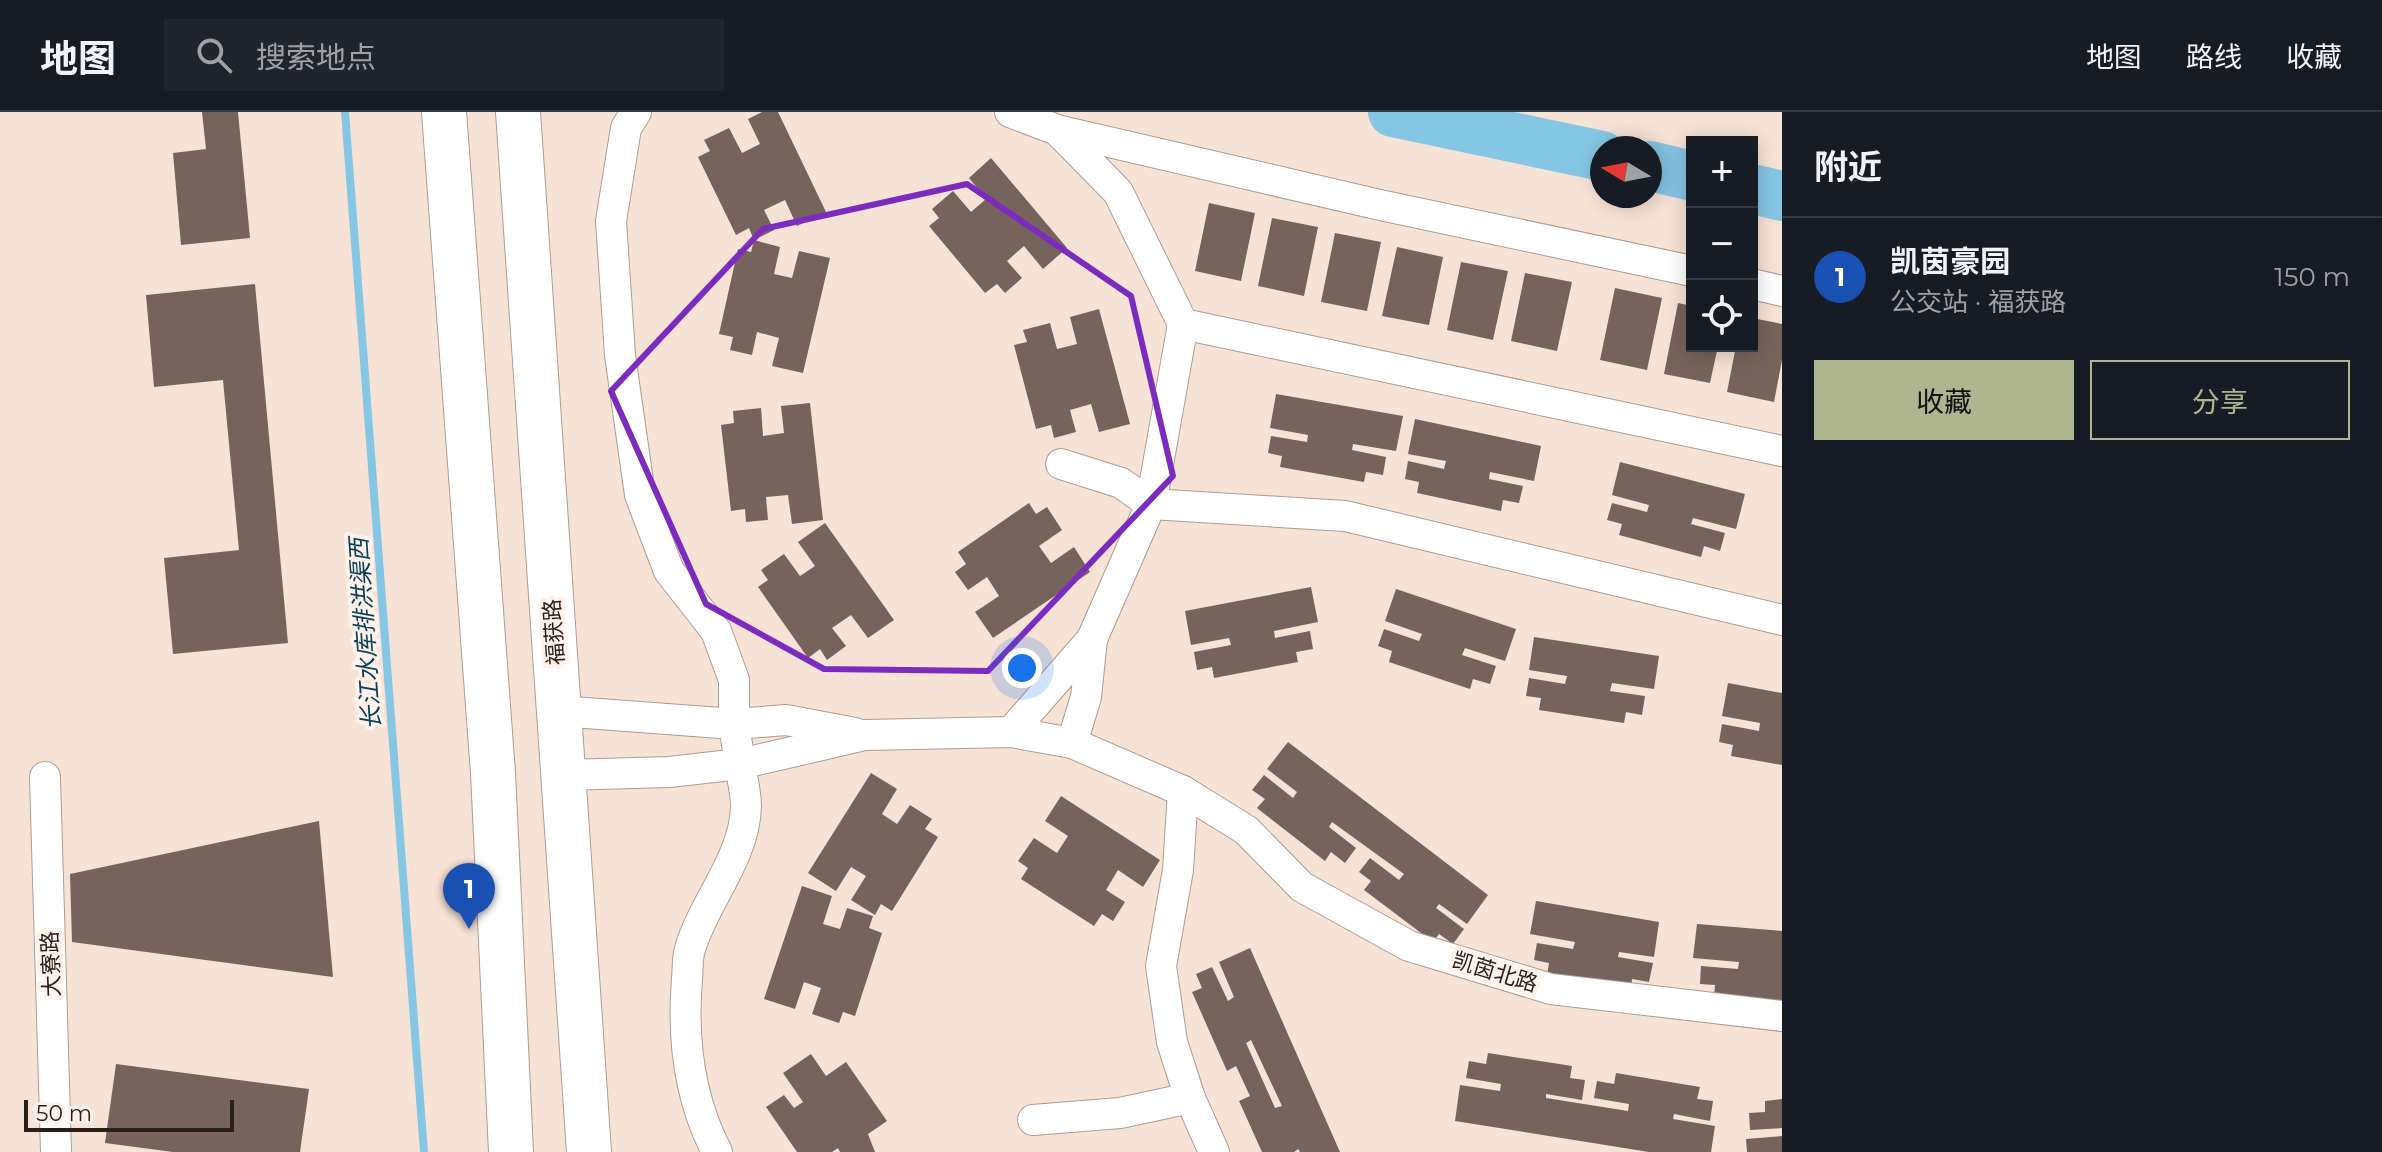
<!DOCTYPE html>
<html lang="zh">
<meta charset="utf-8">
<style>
body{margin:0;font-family:Montserrat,"Noto Sans SC",sans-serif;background:#20242c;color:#f1f3f6}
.controls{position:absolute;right:24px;top:24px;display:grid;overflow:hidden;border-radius:0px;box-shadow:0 4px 20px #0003}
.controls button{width:72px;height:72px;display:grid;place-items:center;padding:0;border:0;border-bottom:2px solid #363941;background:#171b24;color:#f1f3f6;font:40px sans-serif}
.compass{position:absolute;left:1590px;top:24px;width:72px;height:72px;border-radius:50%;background:#171b24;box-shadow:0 4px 20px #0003;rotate:280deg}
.scale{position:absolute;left:24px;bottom:20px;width:210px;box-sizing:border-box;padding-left:8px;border:4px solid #271f1b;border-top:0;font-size:22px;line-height:28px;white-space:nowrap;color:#271f1b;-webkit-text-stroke:6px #fef1ea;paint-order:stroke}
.you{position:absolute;left:1022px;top:556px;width:28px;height:28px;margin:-20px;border:6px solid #fff;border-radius:50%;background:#1a73e8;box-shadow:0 0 0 12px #1a73e833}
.badge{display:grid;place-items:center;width:52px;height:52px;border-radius:50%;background:#aeb58f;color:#fff;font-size:26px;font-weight:700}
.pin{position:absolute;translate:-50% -66px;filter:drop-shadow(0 2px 4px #0008)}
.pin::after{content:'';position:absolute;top:42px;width:28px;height:24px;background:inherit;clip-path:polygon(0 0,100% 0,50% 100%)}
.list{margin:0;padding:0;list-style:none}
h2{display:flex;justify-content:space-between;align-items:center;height:104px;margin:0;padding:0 32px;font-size:34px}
h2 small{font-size:26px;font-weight:400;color:#9ea1a6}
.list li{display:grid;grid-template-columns:52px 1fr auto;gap:24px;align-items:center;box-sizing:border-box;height:120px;padding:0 32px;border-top:2px solid #363941}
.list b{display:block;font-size:30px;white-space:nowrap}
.list p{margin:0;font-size:26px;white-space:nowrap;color:#9ea1a6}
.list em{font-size:26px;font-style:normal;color:#9ea1a6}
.actions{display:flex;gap:16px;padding:24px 32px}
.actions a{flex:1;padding:18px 0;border:2px solid #aeb58f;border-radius:0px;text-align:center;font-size:28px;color:#aeb58f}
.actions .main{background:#aeb58f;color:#111}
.icon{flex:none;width:44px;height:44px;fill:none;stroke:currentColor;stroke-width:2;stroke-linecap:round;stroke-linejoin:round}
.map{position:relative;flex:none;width:1782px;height:1040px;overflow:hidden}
header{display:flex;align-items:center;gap:48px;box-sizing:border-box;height:112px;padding:0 40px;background:#171b24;border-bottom:2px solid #363941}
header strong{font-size:38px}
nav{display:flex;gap:44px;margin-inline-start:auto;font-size:28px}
.search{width:560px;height:72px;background:#20242c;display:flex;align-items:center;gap:20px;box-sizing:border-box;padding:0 28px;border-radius:0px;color:#9ea1a6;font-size:30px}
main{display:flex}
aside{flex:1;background:#171b24}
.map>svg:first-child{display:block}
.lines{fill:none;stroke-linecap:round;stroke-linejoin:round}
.stream{stroke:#86c6e5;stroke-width:8}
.river{stroke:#86c6e5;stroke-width:50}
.building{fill:#77635d;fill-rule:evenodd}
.street-casing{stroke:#ae9b90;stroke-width:32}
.secondary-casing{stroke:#ae9b90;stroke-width:46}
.street{stroke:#fff;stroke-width:30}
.secondary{stroke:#fff;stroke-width:44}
.marked{fill:none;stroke:#7b2cbf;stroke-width:6;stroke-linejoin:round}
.labels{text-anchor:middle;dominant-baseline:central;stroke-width:8;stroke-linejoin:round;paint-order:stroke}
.street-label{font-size:22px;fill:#271f1b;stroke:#fef1ea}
.water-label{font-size:24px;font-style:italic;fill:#094056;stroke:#fef1ea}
</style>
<header>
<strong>地图</strong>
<div class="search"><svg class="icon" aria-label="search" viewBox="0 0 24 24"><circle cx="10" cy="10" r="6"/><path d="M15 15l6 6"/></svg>搜索地点</div>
<nav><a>地图</a><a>路线</a><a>收藏</a></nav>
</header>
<main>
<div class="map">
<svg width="1782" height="1040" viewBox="0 0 1782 1040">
<rect width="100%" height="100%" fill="#f7e2d6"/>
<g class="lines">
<!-- stream -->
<path class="stream" d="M345 0 424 1040"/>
<!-- river -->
<g class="river">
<path d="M1393 0 1602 44"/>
<path d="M1650 54 1692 64"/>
<path d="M1752 77 1782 84"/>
</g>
</g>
<!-- building -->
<g class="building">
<path d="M202 0H238L250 126 181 133 173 41 206 37Z"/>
<path d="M762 0H778L826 100 797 114 785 88 764 98 774 118 754 128 749 116 736 123 698 45 710 39 704 28 729 16 742 41 760 32 748 7Z"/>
<path d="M991 46 1067 136 1043 157 1024 134 1007 149 1022 166 1005 181 997 172 985 181 929 114 939 106 932 97 953 79 971 100 986 87 969 66Z"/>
<path d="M1209 91 1255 101 1241 169 1195 159Z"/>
<path d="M1272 106 1318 115 1304 184 1258 174Z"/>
<path d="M1335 121 1381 130 1367 199 1321 190Z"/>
<path d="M754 128 780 135 774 162 792 166 799 139 830 146 803 261 772 254 779 226 757 220 752 243 730 238 733 225 719 222 738 137 751 140Z"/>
<path d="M1397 135 1443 145 1429 213 1382 204Z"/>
<path d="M1461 150 1508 159 1493 228 1447 218Z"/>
<path d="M1525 161 1572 170 1557 239 1511 229Z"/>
<path d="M255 172 288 531 173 542 164 446 239 438 223 268 154 275 146 183Z"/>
<path d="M1615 176 1662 186 1647 258 1600 248Z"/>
<path d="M1678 191 1692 194V234H1718L1710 271 1664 262Z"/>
<path d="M1099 197 1130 312 1099 320 1091 292 1070 298 1076 320 1054 326 1051 313 1036 317 1014 233 1027 230 1023 218 1050 211 1057 237 1077 232 1070 205Z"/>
<path d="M1752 206 1782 212V248L1774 290 1727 280 1736 234H1752Z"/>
<path d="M1276 282 1403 304 1396 339 1353 332 1352 338 1386 345 1383 363 1366 360 1364 370 1280 355 1282 344 1268 341 1271 324 1307 330 1308 323 1270 316Z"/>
<path d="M810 291 823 408 792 412 788 383 766 385 768 408 746 410 745 397 731 399 721 313 734 311 733 299 761 296 763 324 784 321 781 294Z"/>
<path d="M1415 307 1541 334 1534 369 1490 360 1489 367 1523 374 1519 391 1503 388 1501 399 1417 381 1419 370 1405 367 1408 349 1444 357 1446 349 1408 342Z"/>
<path d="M1620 350 1745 382 1736 417 1693 406 1691 412 1725 421 1720 439 1704 434 1701 445 1619 423 1622 412 1607 408 1612 391 1647 400 1649 393 1612 383Z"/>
<path d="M1029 391 1036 402 1047 395 1062 418 1039 434 1051 451 1074 435 1090 460 993 526 975 500 999 484 987 465 968 478 955 460 966 452 958 440Z"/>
<path d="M825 411 894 508 868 526 851 503 832 516 846 534 827 548 820 537 808 546 758 475 768 468 761 458 784 442 800 464 815 454 798 430Z"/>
<path d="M1311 475 1318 510 1274 519 1275 526 1310 519 1313 537 1296 540 1298 550 1214 566 1212 555 1197 558 1194 540 1231 533 1229 526 1191 533 1185 499Z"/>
<path d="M1396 477 1516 517 1505 549 1465 536 1462 543 1496 554 1490 572 1473 567 1470 577 1389 550 1392 539 1378 534 1384 517 1419 529 1422 522 1385 509Z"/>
<path d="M1534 525 1659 544 1654 577 1612 571 1610 579 1645 584 1642 603 1626 600 1624 611 1539 598 1541 586 1526 584 1529 566 1565 572 1567 564 1529 558Z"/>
<path d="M1728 571 1782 581V653L1731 644 1733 633 1719 630 1722 612 1759 619 1760 611 1722 604Z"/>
<path d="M1288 630 1488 783 1467 812 1439 792 1436 796 1464 817 1453 832 1439 822 1433 830 1364 778 1371 769 1359 760 1370 746 1399 768 1404 762 1332 710 1329 715 1356 736 1345 751 1331 740 1325 749 1257 696 1265 687 1252 678 1264 663 1293 686 1297 680 1267 657Z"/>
<path d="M871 661 897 677 882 702 897 712 910 693 932 707 925 717 938 725 892 799 881 792 875 803 851 788 866 764 851 755 836 779 808 761Z"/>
<path d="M1061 684 1160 748 1143 775 1118 758 1106 778 1125 790 1113 809 1102 802 1094 814 1021 767 1028 756 1018 749 1034 726 1057 741 1068 724 1045 709Z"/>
<path d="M319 709 333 865 72 830 70 762Z"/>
<path d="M802 774 832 784 823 812 840 817 847 796 873 804 869 816 882 821 855 904 843 900 839 911 812 902 821 876 804 870 795 897 764 887Z"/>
<path d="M1536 789 1659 810 1654 845 1619 840 1618 845 1653 851 1649 870 1632 867 1631 877 1547 863 1549 851 1534 848 1537 831 1573 837 1575 830 1530 822Z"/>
<path d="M1697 812 1782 819V891L1714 885 1715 873 1700 872 1701 854 1738 857 1739 850 1693 846Z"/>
<path d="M1250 836 1298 945 1340 1040H1300L1298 1037 1294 1040H1262L1239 989 1250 984 1236 954 1227 959 1192 880 1202 876 1196 862 1212 855 1228 889 1234 885 1219 850ZM1251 928 1266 960 1282 994 1275 996 1246 931Z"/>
<path d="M1488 941 1572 954 1570 966 1585 968 1582 988 1546 982V986L1628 999 1629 992 1594 986 1597 969 1614 972 1616 961 1700 975 1697 987 1713 989 1710 1009 1674 1002 1673 1007 1715 1014 1711 1040H1649L1455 1009 1460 973 1500 979 1501 972 1466 966 1469 949 1486 952Z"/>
<path d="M811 942 826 964 846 950 887 1009 868 1022 875 1040H840L838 1036 832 1040H797L766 995 784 983 794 996 803 990 783 961Z"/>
<path d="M116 952 309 977 300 1040H173L105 1031Z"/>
<path d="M1782 987V1016L1750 1018 1749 1001 1765 1000V989Z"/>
<path d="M1782 1024V1040H1747L1746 1027Z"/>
</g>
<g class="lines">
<defs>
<g id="street">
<path d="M636 0 626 16 611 109 620 243 640 383 669 459 716 519 734 568V612L786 608 855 621"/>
<path d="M1010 0 1057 18 1118 80 1183 212 1151 392 1092 527 1011 620"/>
<path d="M1057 18 1380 93 1692 159"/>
<path d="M1752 172 1782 179"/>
<path d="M1183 212 1782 339"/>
<path d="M1061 352 1121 371 1151 392 1345 404 1782 508"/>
<path d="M559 599 734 612 740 652 669 660 564 663"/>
<path d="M1072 631 1086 585 1092 527"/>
<path d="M45 665 56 1040"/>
<path d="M1183 679 1178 758 1161 854 1172 930 1190 986 1214 1040"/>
<path d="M1033 1008 1120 1001 1190 986"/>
<path d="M717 1040C689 986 682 927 687 867 688 857 687 846 690 837 704 789 745 746 746 694 746 681 742 665 740 652L865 623 1011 620 1072 631 1183 679 1246 718 1302 775 1409 834 1551 877 1782 904"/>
</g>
<g id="secondary">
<path d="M444 0 493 661 511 1040"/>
<path d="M518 0 589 1040"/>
</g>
</defs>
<!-- street casing -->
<use href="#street" class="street-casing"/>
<!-- secondary casing -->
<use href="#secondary" class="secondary-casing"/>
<!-- street -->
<use href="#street" class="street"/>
<!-- secondary -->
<use href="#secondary" class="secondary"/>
</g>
<!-- marked area -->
<path class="marked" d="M967 72 1131 184 1173 364 988 559 824 557 706 492 611 279 763 117Z"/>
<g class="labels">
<!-- street labels -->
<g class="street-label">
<text transform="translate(554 520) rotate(-94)">福获路</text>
<text transform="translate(51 852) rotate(-92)">大寮路</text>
<text transform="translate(1495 860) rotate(17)">凯茵北路</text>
</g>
<!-- water labels -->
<g class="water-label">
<text transform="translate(365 522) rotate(-94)">长江水库排洪渠西</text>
</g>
</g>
</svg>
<div class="controls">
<button>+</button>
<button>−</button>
<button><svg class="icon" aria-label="locate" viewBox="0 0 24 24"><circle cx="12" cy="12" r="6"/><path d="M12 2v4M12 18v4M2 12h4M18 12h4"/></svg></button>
</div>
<svg class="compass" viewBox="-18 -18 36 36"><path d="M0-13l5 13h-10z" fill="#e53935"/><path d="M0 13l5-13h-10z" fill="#9ea1a6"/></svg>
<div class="scale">50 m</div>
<div class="you"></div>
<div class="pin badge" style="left:469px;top:817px;background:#1a4fb4">1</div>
</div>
<aside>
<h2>附近<small></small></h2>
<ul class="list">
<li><span class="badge" style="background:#1a4fb4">1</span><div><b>凯茵豪园</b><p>公交站 · 福获路</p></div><em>150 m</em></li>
</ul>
<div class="actions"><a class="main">收藏</a><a>分享</a></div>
</aside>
</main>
